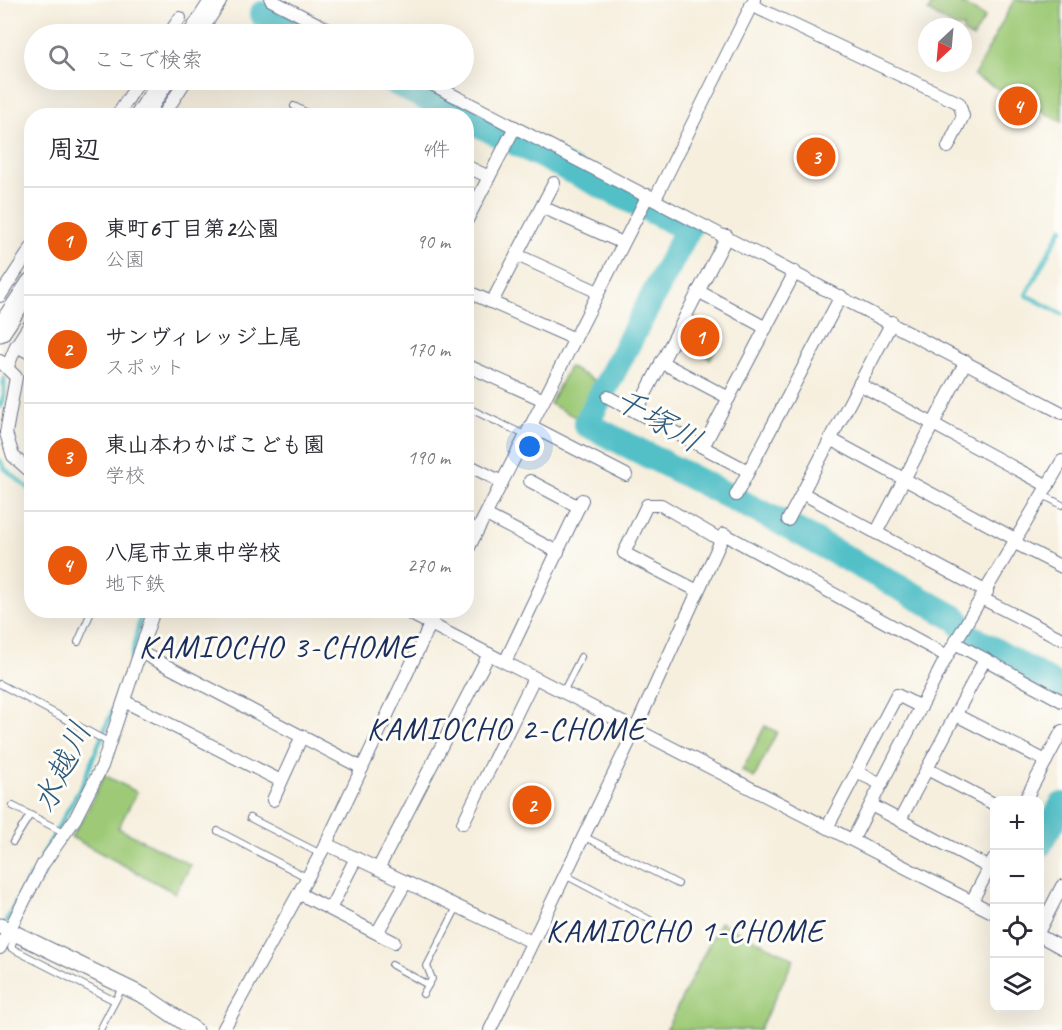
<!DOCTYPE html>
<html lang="ja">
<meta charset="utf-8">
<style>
body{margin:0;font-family:Caveat,"Klee One",sans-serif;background:#f2f2f3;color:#2b2b33}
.controls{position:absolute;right:18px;bottom:18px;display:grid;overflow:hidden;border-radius:12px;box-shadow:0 6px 24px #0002}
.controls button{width:54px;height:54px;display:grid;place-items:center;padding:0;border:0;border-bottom:2px solid #e1e1e2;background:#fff;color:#2b2b33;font:30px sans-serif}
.compass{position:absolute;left:918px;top:18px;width:54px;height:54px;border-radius:50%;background:#fff;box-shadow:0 6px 24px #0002;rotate:206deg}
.you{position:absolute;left:530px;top:447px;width:21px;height:21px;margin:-15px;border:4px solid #fff;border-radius:50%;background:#1a73e8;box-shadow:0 0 0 9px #1a73e833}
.badge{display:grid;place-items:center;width:39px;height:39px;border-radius:50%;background:#ea580c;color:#fff;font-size:20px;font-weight:700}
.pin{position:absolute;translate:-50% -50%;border:3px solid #fff;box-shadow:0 2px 6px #0006}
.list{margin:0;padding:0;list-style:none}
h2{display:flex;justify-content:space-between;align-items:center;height:78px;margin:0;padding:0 24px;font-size:26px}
h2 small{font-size:20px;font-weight:400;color:#7c7c81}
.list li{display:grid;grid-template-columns:39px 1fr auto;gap:18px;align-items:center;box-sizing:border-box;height:108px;padding:0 24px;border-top:2px solid #e1e1e2}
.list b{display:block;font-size:22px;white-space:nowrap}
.list p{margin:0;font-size:20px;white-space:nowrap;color:#7c7c81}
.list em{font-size:20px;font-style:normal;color:#7c7c81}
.icon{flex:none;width:33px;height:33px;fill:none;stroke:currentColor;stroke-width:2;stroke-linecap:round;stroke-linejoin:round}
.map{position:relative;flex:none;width:1062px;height:1030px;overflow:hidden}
.search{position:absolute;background:#fff;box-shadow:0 6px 24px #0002;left:24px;top:24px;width:450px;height:66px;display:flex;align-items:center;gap:15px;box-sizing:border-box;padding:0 21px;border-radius:33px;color:#7c7c81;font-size:22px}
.panel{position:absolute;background:#fff;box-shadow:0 6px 24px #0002;left:24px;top:108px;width:450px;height:510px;border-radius:24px}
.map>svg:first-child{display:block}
.green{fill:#9eca77;stroke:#5c7c6a;stroke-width:1.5}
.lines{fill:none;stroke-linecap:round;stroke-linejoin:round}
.stream{stroke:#52c0c8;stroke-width:4.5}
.river{stroke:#52c0c8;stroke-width:26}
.service-casing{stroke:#68728b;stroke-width:8}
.minor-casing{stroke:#68728b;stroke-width:14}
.tertiary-casing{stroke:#68728b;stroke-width:17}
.trunk-casing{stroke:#68728b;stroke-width:23}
.service{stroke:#fff;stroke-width:6}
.minor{stroke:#fff;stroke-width:12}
.tertiary{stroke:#fff;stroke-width:15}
.trunk{stroke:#fff;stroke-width:21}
.labels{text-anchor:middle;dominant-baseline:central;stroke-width:6;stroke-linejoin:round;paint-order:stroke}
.water-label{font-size:32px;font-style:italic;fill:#2c5a7e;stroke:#fdfcf7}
.neighbourhood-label{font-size:32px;letter-spacing:1.5px;fill:#1b2f5e;stroke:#fdfcf7}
</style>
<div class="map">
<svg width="1062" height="1030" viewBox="0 0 1062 1030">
<rect width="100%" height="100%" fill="#fdfcf7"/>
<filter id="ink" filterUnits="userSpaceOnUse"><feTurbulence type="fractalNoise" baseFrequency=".0167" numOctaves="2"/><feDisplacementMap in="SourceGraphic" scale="12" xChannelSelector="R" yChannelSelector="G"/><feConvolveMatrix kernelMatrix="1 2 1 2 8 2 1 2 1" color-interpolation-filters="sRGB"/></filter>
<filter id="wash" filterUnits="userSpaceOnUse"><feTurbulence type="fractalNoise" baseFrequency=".008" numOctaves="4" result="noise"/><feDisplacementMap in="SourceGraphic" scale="24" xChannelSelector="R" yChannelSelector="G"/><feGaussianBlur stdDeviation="1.35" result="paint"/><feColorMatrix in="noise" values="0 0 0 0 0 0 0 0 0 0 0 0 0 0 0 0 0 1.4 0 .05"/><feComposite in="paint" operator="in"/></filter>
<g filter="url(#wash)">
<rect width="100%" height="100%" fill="#f6efde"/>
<!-- green -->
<g class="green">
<path d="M935 0H956L985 17 973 38 963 32V27H955L928 11Z"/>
<path d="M1014 0H1062V122L974 76Z"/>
<path d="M690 315 724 333 710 359 676 342Z"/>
<path d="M569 367 603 385 585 422 550 404Z"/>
<path d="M765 726 777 732 754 778 742 771Z"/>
<path d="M104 775 137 792 118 828 191 865 175 893 71 837 85 816Z"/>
<path d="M720 922 794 959 759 1030H666Z"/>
</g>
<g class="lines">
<!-- stream -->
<g class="stream">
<path d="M1062 228 1026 295 1062 314"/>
<path d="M0 407 4 395V378"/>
<path d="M0 460 5 469 32 491"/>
<path d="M131 660 141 614 139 610"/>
<path d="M42 856 83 783 126 677"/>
<path d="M4 925 30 876"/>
</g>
<!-- river -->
<g class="river">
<path d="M262 14 301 34"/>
<path d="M390 80 461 116"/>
<path d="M466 118 688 229 586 424 782 523 957 619 968 635 1062 689"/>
<path d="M1040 844 1062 805"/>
</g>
</g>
</g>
<g filter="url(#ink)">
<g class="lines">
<defs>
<g id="service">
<path d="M294 106 313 116"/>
<path d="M466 407 525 435"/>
<path d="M1043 495 1062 505"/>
<path d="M466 521 479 528"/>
<path d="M78 642 92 610"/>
<path d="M0 684 110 743"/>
<path d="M563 692 581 657"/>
<path d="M13 806 65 833"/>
<path d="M250 818 321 854"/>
<path d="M218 831 308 878"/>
<path d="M583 836 678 884"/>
<path d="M13 842 30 815"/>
<path d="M565 875 652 921"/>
<path d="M15 935 11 948 115 1001"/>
<path d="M392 965 428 985"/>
<path d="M423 994 432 979 427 966 457 907"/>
<path d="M100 1030 123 986"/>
</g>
<g id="minor">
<path d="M271 0 337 34"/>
<path d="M751 5 959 103 963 116 948 147"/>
<path d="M169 34 180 18"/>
<path d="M424 80 1062 413"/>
<path d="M117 116 140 80"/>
<path d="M163 116 186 80"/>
<path d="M466 166 489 177 515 127"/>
<path d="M655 199 754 0"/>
<path d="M542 207 623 243"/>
<path d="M466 222 489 177"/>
<path d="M517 255 598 292"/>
<path d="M466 291 575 339"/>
<path d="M698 291 766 328"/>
<path d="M0 296 32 247"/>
<path d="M492 302 554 183"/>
<path d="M16 346 32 354"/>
<path d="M0 361 16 377 6 433 13 456 32 473"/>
<path d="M661 362 729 398"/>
<path d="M466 365 544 400"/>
<path d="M8 366 16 346 32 321"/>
<path d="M859 384 1048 486"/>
<path d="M608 397 748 471"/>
<path d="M636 412 727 236"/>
<path d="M531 426 626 475"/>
<path d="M830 439 1017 540"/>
<path d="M703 447 795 272"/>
<path d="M466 464 502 482"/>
<path d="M530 481 579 507"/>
<path d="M802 493 987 592"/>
<path d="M736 495 841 296"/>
<path d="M486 515 558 552"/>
<path d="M788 520 892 322"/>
<path d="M876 533 966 361"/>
<path d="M1015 543 1062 567"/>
<path d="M466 553 648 195"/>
<path d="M698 591 624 553 647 505H661L721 540"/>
<path d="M983 599 1062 639"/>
<path d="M403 610 994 913"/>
<path d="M955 643 1062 701"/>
<path d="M140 652 362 768"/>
<path d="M505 662 582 500"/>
<path d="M124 701 281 781"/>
<path d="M956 715 1046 761"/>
<path d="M927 769 994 804"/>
<path d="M856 772 882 784"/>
<path d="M273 800 302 736"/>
<path d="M1025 800 1062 731"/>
<path d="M871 805 990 868"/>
<path d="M900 820 985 659"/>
<path d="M463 823 534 678"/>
<path d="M828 826 897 695 921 707"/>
<path d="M853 839 947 656 1062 461"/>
<path d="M326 844 437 610"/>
<path d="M378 869 489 654"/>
<path d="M300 894 394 942"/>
<path d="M972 901 994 859"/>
<path d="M330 909 356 858"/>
<path d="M1040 929 1062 886"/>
<path d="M377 933 406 882"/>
<path d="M1040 936 1062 948"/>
<path d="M0 948 43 864 75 819 102 766 154 610"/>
<path d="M223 1030 326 844 532 942"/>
<path d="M490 1030 635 730 724 534 947 656"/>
</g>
<path id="tertiary" d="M0 926 146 997 195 1030"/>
<g id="trunk">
<path d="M194 34 216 0"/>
<path d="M141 116 164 80"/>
<path d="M0 331 32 283"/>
</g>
</defs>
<!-- service casing -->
<use href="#service" class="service-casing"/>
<!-- minor casing -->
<use href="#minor" class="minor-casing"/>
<!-- tertiary casing -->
<use href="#tertiary" class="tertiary-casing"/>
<!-- trunk casing -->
<use href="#trunk" class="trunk-casing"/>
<!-- service -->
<use href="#service" class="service"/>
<!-- minor -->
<use href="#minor" class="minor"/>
<!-- tertiary -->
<use href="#tertiary" class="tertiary"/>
<!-- trunk -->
<use href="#trunk" class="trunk"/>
</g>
</g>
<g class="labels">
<!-- water labels -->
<g class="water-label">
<text transform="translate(658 420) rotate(30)">千塚川</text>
<text transform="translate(62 767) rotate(-65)">水越川</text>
</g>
<!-- neighbourhood labels -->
<g class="neighbourhood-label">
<text x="278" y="646">KAMIOCHO 3-CHOME</text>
<text x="506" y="728">KAMIOCHO 2-CHOME</text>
<text x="685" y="930">KAMIOCHO 1-CHOME</text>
</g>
</g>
</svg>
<div class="controls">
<button>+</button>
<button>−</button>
<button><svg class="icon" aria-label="locate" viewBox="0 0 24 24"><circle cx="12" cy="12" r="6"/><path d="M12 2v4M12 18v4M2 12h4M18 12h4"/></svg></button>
<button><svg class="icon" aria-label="layers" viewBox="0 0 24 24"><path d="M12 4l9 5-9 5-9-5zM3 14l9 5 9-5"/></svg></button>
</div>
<svg class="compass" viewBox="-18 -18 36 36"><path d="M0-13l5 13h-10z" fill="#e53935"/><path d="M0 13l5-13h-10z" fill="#7c7c81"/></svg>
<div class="you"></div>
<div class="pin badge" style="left:700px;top:337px">1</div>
<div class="pin badge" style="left:532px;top:805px">2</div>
<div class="pin badge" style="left:816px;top:157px">3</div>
<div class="pin badge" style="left:1018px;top:106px">4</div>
<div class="search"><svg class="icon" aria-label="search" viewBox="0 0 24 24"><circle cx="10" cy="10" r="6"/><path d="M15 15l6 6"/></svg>ここで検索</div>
<section class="panel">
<h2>周辺<small>4件</small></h2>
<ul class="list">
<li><span class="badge">1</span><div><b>東町6丁目第2公園</b><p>公園</p></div><em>90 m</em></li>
<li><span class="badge">2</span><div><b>サンヴィレッジ上尾</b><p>スポット</p></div><em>170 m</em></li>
<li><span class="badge">3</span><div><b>東山本わかばこども園</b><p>学校</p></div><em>190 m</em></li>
<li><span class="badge">4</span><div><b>八尾市立東中学校</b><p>地下鉄</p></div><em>270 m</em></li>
</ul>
</section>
</div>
